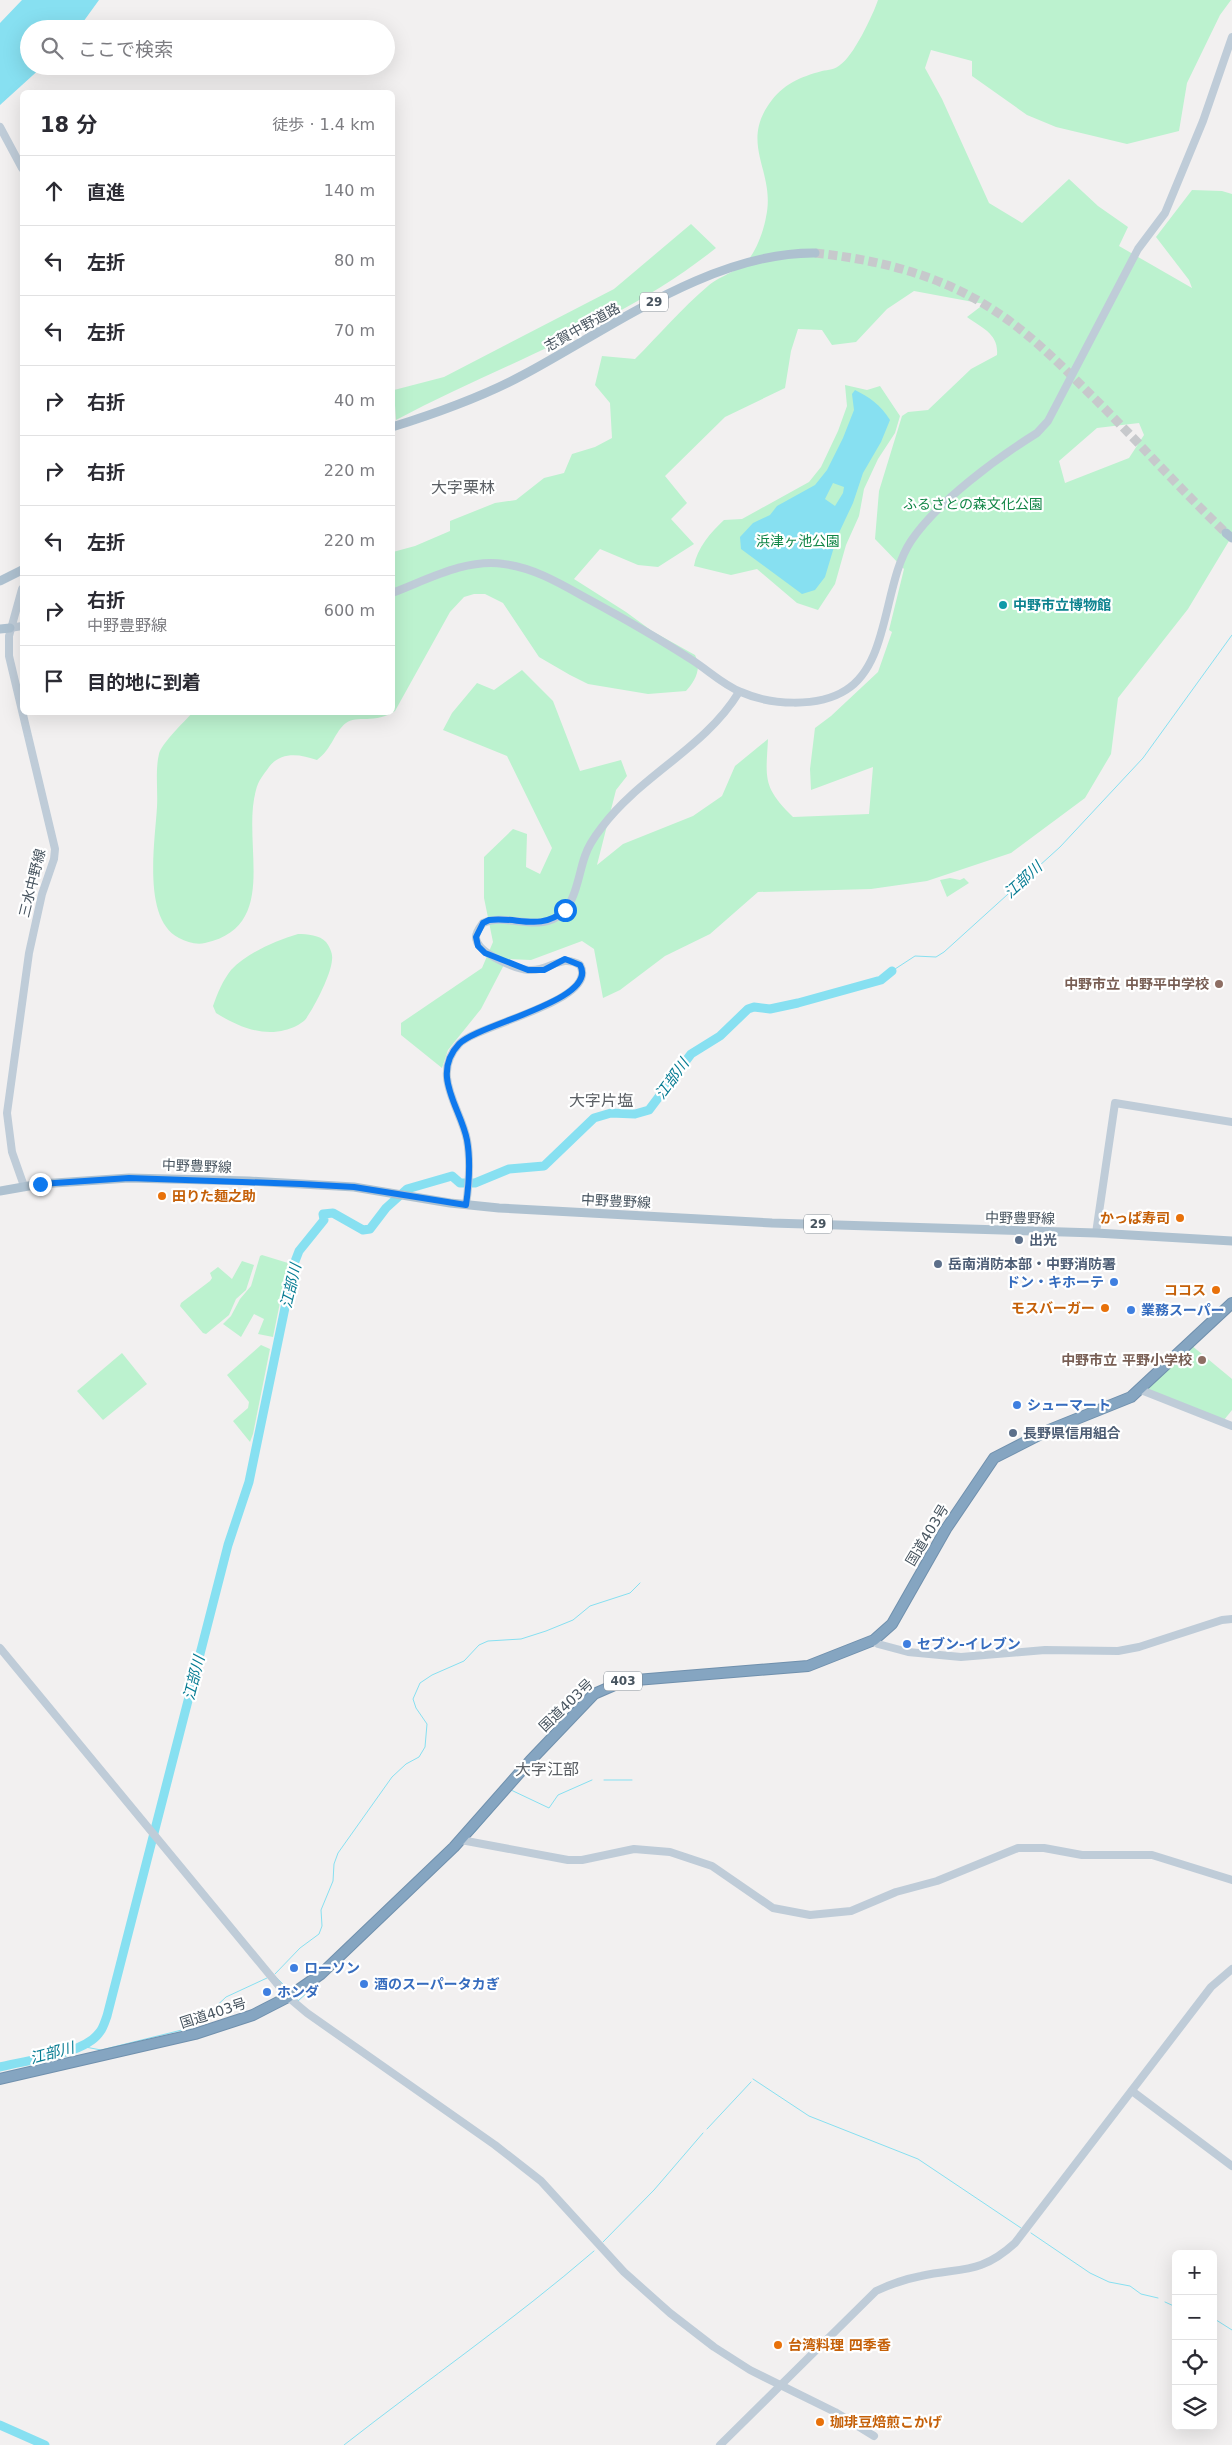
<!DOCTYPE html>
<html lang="ja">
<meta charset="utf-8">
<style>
body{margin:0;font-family:"DejaVu Sans","Noto Sans JP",sans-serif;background:#f2f2f3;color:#2b2b33}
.controls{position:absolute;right:15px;bottom:15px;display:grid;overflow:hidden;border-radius:8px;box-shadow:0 5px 20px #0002}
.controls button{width:45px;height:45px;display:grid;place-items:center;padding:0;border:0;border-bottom:1px solid #e1e1e2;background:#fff;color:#2b2b33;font:25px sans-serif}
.stop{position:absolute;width:15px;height:15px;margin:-11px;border:4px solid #0e79ee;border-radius:50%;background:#fff}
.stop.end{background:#0e79ee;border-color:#fff;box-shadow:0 1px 5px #0008}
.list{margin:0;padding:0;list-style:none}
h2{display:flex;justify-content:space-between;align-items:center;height:65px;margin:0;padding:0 20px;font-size:21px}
h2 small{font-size:16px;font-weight:400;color:#7c7c81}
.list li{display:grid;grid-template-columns:32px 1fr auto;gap:15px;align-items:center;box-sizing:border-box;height:70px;padding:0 20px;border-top:1px solid #e1e1e2}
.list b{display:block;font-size:19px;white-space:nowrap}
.list p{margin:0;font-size:16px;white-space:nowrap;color:#7c7c81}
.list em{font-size:16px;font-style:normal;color:#7c7c81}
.icon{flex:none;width:28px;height:28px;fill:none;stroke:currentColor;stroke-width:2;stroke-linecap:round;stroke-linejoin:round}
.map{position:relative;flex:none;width:1232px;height:2445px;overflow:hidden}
.search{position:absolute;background:#fff;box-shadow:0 5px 20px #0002;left:20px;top:20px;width:375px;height:55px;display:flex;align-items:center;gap:12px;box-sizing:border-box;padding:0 18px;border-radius:28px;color:#7c7c81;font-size:19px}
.panel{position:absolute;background:#fff;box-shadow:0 5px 20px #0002;left:20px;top:90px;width:375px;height:625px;border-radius:8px}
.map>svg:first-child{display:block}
.green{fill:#bcf2cf;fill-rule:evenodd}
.water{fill:#87e0f1;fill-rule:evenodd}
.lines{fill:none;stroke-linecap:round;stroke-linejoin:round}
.stream{stroke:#87e0f1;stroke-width:1}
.river{stroke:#87e0f1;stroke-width:9}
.primary-tunnel{stroke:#c7c9cc;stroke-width:9;stroke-dasharray:9 4.5;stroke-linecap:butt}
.highway-casing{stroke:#7090ad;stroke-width:12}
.secondary{stroke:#bfccd8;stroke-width:8}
.primary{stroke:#aec1d0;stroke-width:9}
.highway{stroke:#85a5c1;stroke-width:10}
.route{stroke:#0e79ee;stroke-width:6}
.culture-dot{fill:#0f9aa8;stroke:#fff;stroke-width:2}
.education-dot{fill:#8d6e63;stroke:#fff;stroke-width:2}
.food-dot{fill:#e8710a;stroke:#fff;stroke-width:2}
.service-dot{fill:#5c6f8a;stroke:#fff;stroke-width:2}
.shop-dot{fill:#3f7fe0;stroke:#fff;stroke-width:2}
.labels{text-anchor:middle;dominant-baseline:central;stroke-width:4.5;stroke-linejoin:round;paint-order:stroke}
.shield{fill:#fff;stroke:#7e878f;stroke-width:1}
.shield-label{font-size:12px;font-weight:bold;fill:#47545f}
.street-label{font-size:14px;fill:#47545f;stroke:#fff}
.park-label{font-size:14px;fill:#128647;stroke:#fff}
.culture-label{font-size:14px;font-weight:bold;fill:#0d838f;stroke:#fff;text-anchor:start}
.education-label{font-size:14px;font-weight:bold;fill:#785e54;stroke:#fff;text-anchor:end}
.food-label{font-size:14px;font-weight:bold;fill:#c56008;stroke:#fff;text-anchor:start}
.service-label{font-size:14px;font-weight:bold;fill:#4e5e75;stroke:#fff;text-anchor:start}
.shop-label{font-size:14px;font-weight:bold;fill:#366cbe;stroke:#fff;text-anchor:start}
.water-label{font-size:15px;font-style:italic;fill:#077c93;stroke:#fff}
.quarter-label{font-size:16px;fill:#5c6065;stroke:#fff}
</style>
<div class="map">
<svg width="1232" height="2445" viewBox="0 0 1232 2445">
<rect width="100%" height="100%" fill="#f2f0f0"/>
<!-- green -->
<g class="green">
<path d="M878 0H1231L1220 15 1187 83 1179 131 1127 144 1056 127 1027 115 972 76V61L931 50 925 68 942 99 989 203 1022 223 1069 179 1098 206 1128 227 1119 246 1192 288 1189 280 1156 237 1192 190 1222 191 1232 194V536L1188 609 1118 698 1111 754 1085 798 1011 853 927 881 871 889 758 892 710 934 665 956 620 990 603 998 594 949 582 941 531 960 507 959 481 1009 448 1050 442 1068 401 1035V1023L482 968 493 942 484 898V857L513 829 527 834 526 867 540 874 552 848 507 756 443 730 452 713 477 683 494 690 522 670 553 701 580 771 621 760 627 776 616 790 597 865 623 844 693 816 722 796 735 766 768 739C766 778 762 787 793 817L869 814 873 767 811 790 810 769 815 728 831 716 878 672 892 632 889 630 904 569 875 539 879 491 902 416 908 412 928 410 971 369 997 355C999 334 982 328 967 317L984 304 914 291 887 309 856 342 832 345 822 330 798 329 791 351 785 388 725 417 665 476 687 503 671 519 694 544 658 567 638 565 600 549 574 579 626 612 652 631 695 655C702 669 695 681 686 691L648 694 588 684 570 675 539 657 503 603 485 594H474L464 597 450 612 395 711C376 724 356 715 346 723 335 731 332 749 317 760 300 754 281 751 269 767 264 774 258 781 256 790 241 844 281 926 205 943 196 945 187 942 179 938 142 919 155 842 157 807 158 790 155 770 159 754 161 744 185 721 192 713L392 712 393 552 415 546 450 531V521L495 503 516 500 544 478 564 473 572 454 595 447 612 438 610 403 595 385 602 356 635 359C659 335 682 308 708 286 720 275 742 271 751 256 758 246 764 229 766 217 776 172 740 146 769 104 783 84 800 77 822 71 828 70 836 69 840 65 853 57 873 15 878 0ZM1139 423 1144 435 1129 458 1065 483 1059 461 1097 428Z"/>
<path d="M691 224 716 248C621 324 502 364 396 420L394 390 444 377 614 289Z"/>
<path d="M845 385 867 390 880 386 900 416 895 433 878 459 864 489 859 516 846 545 835 584 818 610 797 603 757 569 731 575 694 566C697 548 711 532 724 520L742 519 809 482 821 467 838 431 847 406Z"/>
<path d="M950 878 960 880 964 878 969 883 947 897 940 880Z"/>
<path d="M298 934C307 934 320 935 326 942 330 947 333 954 332 960 331 975 314 1008 305 1020 301 1024 291 1029 285 1030 261 1037 235 1025 216 1013L213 1006C217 994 223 980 231 970 247 953 275 941 298 934Z"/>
<path d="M262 1255 288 1263 273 1337 258 1334 264 1319 254 1314 241 1337 223 1324 231 1316 240 1299 251 1286 260 1256Z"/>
<path d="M242 1261 254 1265 246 1290 236 1299 229 1315 206 1334 203 1333 180 1306 181 1303 210 1281 212 1278 210 1273 218 1267 232 1279Z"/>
<path d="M261 1345 270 1349 253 1434 250 1442 233 1421 248 1408 249 1402 227 1375Z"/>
<path d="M1191 1345 1232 1379V1410L1224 1420 1146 1389Z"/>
<path d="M122 1353 147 1384 103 1420 77 1391Z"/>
</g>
<!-- water -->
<g class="water">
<path d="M22 0H99L78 29H29V66H43L0 105V23Z"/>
<path d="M855 390C869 397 881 405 890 420L881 442 863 473 853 503 837 537 825 577 815 590 802 594 741 549 740 537 753 523 770 515 777 506 815 485 827 470 843 438 854 410 852 394ZM833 483 844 487 843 493 835 506 825 499Z"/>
</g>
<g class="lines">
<!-- stream -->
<g class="stream">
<path d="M892 971 915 956 936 957 944 952 1060 847 1143 758 1232 635"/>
<path d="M604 1780H632"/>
<path d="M473 1834 511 1790 549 1808 558 1795 592 1780"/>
<path d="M275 1974 300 1948 319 1934 322 1926 321 1910 333 1881 334 1864 338 1853 392 1777 406 1764 419 1757 425 1747 427 1724 416 1708 413 1699 420 1683 432 1675 464 1661 479 1645 488 1641 521 1639 546 1631 573 1620 590 1606 630 1593 640 1583"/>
<path d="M274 1975 289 1990"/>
<path d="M296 1998 298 2001 320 1981"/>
<path d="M80 2046 101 2050 194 2027 226 1997 267 1978"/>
<path d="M753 2079 809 2116 918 2159 1021 2228"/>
<path d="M707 2129 751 2082"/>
<path d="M1031 2233 1090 2273 1109 2282 1130 2286 1141 2294 1158 2298"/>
<path d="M603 2242 654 2190 703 2133"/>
<path d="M1165 2302 1176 2307"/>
<path d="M1213 2318 1232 2330"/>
<path d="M344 2445C427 2380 514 2320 594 2251"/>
</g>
<!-- river -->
<g class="river">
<path d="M0 2067C25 2060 83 2055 99 2033 103 2029 105 2021 107 2016L228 1545 249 1482 294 1264 299 1251 324 1220 323 1214 333 1213 363 1230 370 1229 386 1208 407 1189 452 1176 460 1183H475L509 1169 544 1166 594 1118 611 1113 635 1114 649 1110 691 1054 720 1036 748 1009 754 1007 770 1009 798 1003 881 980 892 971"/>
<path d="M0 2425 45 2445"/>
</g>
<!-- primary-tunnel -->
<path class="primary-tunnel" d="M815 253C873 259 933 273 984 304 1024 328 1056 360 1088 392 1135 438 1179 488 1226 533"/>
<defs>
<path id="highway" d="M0 2079 195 2034 253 2015 288 1997 321 1974 454 1847 530 1761 594 1694 624 1681 808 1666 874 1640 892 1624 946 1529 994 1458 1049 1430 1131 1397 1232 1303"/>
</defs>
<!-- highway casing -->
<use href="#highway" class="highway-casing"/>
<!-- secondary -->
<g class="secondary">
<path d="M0 127 22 168"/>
<path d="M22 589 9 636V656L55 849 54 859 42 894 29 953 7 1113 12 1152 24 1186"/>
<path d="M392 593C427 580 466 558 504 564 535 568 561 584 588 599 623 618 658 638 692 660 708 670 723 685 741 692 770 705 818 708 846 690 890 663 883 583 911 541 938 501 997 458 1037 433L1048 421 1138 249 1165 213 1203 121 1232 37"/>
<path d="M10 628 22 626"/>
<path d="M466 1205C469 1184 471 1162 467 1140 461 1108 430 1075 459 1044 478 1024 600 1001 580 965 561 953 549 972 529 970 516 969 476 953 476 937 476 932 480 927 483 923 506 913 534 931 557 917 576 906 578 875 585 856 588 846 595 836 602 827 641 775 705 748 739 692"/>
<path d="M1096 1233 1115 1103 1232 1122"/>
<path d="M1141 1390 1232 1426"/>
<path d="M874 1640 878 1644 908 1652 961 1657 1045 1650 1118 1651 1139 1647 1222 1620 1232 1619"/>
<path d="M0 1648 288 1997 307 2013 495 2145 541 2181 624 2272 670 2313 714 2347 750 2370 835 2412 874 2436"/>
<path d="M461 1840 568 1860H582L634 1849 670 1852 712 1866 773 1908 810 1915 851 1911 896 1892 937 1881 1018 1848H1044L1082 1855H1152L1232 1880"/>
<path d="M1132 2091 1232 2166"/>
<path d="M720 2445 876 2291C891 2284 905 2279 921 2276 961 2267 980 2275 1015 2243L1211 1987 1232 1969"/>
</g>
<!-- primary -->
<g class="primary">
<path d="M392 427C437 413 482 397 523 375 611 328 713 252 815 253"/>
<path d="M1226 533 1232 538"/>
<path d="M0 581 22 570"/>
<path d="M0 629 10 628"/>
<path d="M0 1191 40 1184 129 1178 249 1181 354 1187 450 1203 499 1208 772 1223 1096 1233 1232 1241"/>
</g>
<!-- highway -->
<use href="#highway" class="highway"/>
</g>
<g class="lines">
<!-- route -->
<path class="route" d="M40 1184 129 1178 301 1184 354 1187 466 1205C469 1184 471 1162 467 1140 461 1108 430 1075 459 1044 478 1024 600 1000 580 965L565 959 544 970H528L485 953 478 946 476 937 483 923 489 920C517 916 540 932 565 910"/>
</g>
<!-- markers -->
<circle class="culture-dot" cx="1003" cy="605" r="5"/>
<g class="education-dot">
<circle cx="1219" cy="984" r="5"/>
<circle cx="1202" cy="1360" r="5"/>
</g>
<g class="food-dot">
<circle cx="162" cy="1196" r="5"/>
<circle cx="1180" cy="1218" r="5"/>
<circle cx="1216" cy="1290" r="5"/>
<circle cx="1105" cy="1308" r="5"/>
<circle cx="778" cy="2345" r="5"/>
<circle cx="820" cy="2422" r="5"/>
</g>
<g class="service-dot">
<circle cx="1019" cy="1240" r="5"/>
<circle cx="938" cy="1264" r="5"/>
<circle cx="1013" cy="1433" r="5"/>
</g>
<g class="shop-dot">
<circle cx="1114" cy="1282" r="5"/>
<circle cx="1131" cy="1310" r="5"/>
<circle cx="1017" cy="1405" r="5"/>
<circle cx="907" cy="1644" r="5"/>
<circle cx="294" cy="1968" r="5"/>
<circle cx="364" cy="1984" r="5"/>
<circle cx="267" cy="1992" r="5"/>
</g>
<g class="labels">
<!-- shield labels -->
<g class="shield">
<rect x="640" y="292.5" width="28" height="19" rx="4"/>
<rect x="804" y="1214.5" width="28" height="19" rx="4"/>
<rect x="604" y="1671.5" width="38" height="19" rx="4"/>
</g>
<g class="shield-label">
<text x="654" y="302">29</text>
<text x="818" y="1224">29</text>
<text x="623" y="1681">403</text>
</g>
<!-- street labels -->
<g class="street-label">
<text transform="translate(582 327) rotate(-29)">志賀中野道路</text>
<text transform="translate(32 883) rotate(-76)">三水中野線</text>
<text transform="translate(197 1166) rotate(2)">中野豊野線</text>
<text transform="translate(616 1201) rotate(3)">中野豊野線</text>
<text transform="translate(1020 1218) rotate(1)">中野豊野線</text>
<text transform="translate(927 1535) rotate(-59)">国道403号</text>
<text transform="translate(566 1705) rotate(-44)">国道403号</text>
<text transform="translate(213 2013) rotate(-18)">国道403号</text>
</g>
<!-- park labels -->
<g class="park-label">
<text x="973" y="504">ふるさとの森文化公園</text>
<text x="798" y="541">浜津ヶ池公園</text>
</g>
<!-- culture labels -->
<g class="culture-label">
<text x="1013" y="605">中野市立博物館</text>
</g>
<!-- education labels -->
<g class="education-label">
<text x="1209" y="984">中野市立 中野平中学校</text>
<text x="1192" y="1360">中野市立 平野小学校</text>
</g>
<!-- food labels -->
<g class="food-label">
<text x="172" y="1196">田りた麺之助</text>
<text x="1170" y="1218" text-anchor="end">かっぱ寿司</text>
<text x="1206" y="1290" text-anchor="end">ココス</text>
<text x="1095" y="1308" text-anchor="end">モスバーガー</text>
<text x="788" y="2345">台湾料理 四季香</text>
<text x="830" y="2422">珈琲豆焙煎こかげ</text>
</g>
<!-- service labels -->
<g class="service-label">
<text x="1029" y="1240">出光</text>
<text x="948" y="1264">岳南消防本部・中野消防署</text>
<text x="1023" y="1433">長野県信用組合</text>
</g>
<!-- shop labels -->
<g class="shop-label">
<text x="1104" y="1282" text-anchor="end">ドン・キホーテ</text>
<text x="1141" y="1310">業務スーパー</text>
<text x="1027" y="1405">シューマート</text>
<text x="917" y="1644">セブン-イレブン</text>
<text x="304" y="1968">ローソン</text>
<text x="374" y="1984">酒のスーパータカぎ</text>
<text x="277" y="1992">ホンダ</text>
</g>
<!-- water labels -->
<g class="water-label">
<text transform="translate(1023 880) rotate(-43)">江部川</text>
<text transform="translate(672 1079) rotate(-54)">江部川</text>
<text transform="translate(291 1286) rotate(-77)">江部川</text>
<text transform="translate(194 1678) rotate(-76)">江部川</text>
<text transform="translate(52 2053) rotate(-15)">江部川</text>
</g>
<!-- quarter labels -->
<g class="quarter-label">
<text x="463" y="487">大字栗林</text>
<text x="601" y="1100">大字片塩</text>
<text x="547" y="1769">大字江部</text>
</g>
</g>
</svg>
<div class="controls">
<button>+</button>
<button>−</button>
<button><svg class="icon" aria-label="locate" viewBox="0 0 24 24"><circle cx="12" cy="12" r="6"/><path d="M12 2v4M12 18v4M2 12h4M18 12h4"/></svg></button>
<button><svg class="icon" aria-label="layers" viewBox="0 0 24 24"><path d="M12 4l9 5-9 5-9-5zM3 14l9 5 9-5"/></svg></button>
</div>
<div class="stop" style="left:565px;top:910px"></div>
<div class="stop end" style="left:40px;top:1184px"></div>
<div class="search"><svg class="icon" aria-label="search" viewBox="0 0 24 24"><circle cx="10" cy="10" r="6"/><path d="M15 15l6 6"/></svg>ここで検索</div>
<section class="panel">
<h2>18 分<small>徒歩 · 1.4 km</small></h2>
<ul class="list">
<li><svg class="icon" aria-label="ahead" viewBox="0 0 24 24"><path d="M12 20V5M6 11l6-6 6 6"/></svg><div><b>直進</b></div><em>140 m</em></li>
<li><svg class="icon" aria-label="left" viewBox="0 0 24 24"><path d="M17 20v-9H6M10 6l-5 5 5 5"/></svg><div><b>左折</b></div><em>80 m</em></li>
<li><svg class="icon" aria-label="left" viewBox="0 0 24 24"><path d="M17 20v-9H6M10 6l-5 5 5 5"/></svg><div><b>左折</b></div><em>70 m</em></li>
<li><svg class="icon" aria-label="right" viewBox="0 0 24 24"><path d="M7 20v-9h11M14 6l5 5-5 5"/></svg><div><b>右折</b></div><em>40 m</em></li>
<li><svg class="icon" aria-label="right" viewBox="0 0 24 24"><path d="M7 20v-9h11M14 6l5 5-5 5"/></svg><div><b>右折</b></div><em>220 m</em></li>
<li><svg class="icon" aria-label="left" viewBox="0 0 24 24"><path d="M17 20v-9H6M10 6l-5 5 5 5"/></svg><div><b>左折</b></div><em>220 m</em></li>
<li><svg class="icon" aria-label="right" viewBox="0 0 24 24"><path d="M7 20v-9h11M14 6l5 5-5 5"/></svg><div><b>右折</b><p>中野豊野線</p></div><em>600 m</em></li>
<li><svg class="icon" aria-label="arrive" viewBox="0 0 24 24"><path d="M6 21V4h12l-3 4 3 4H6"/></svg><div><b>目的地に到着</b></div></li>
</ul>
</section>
</div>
